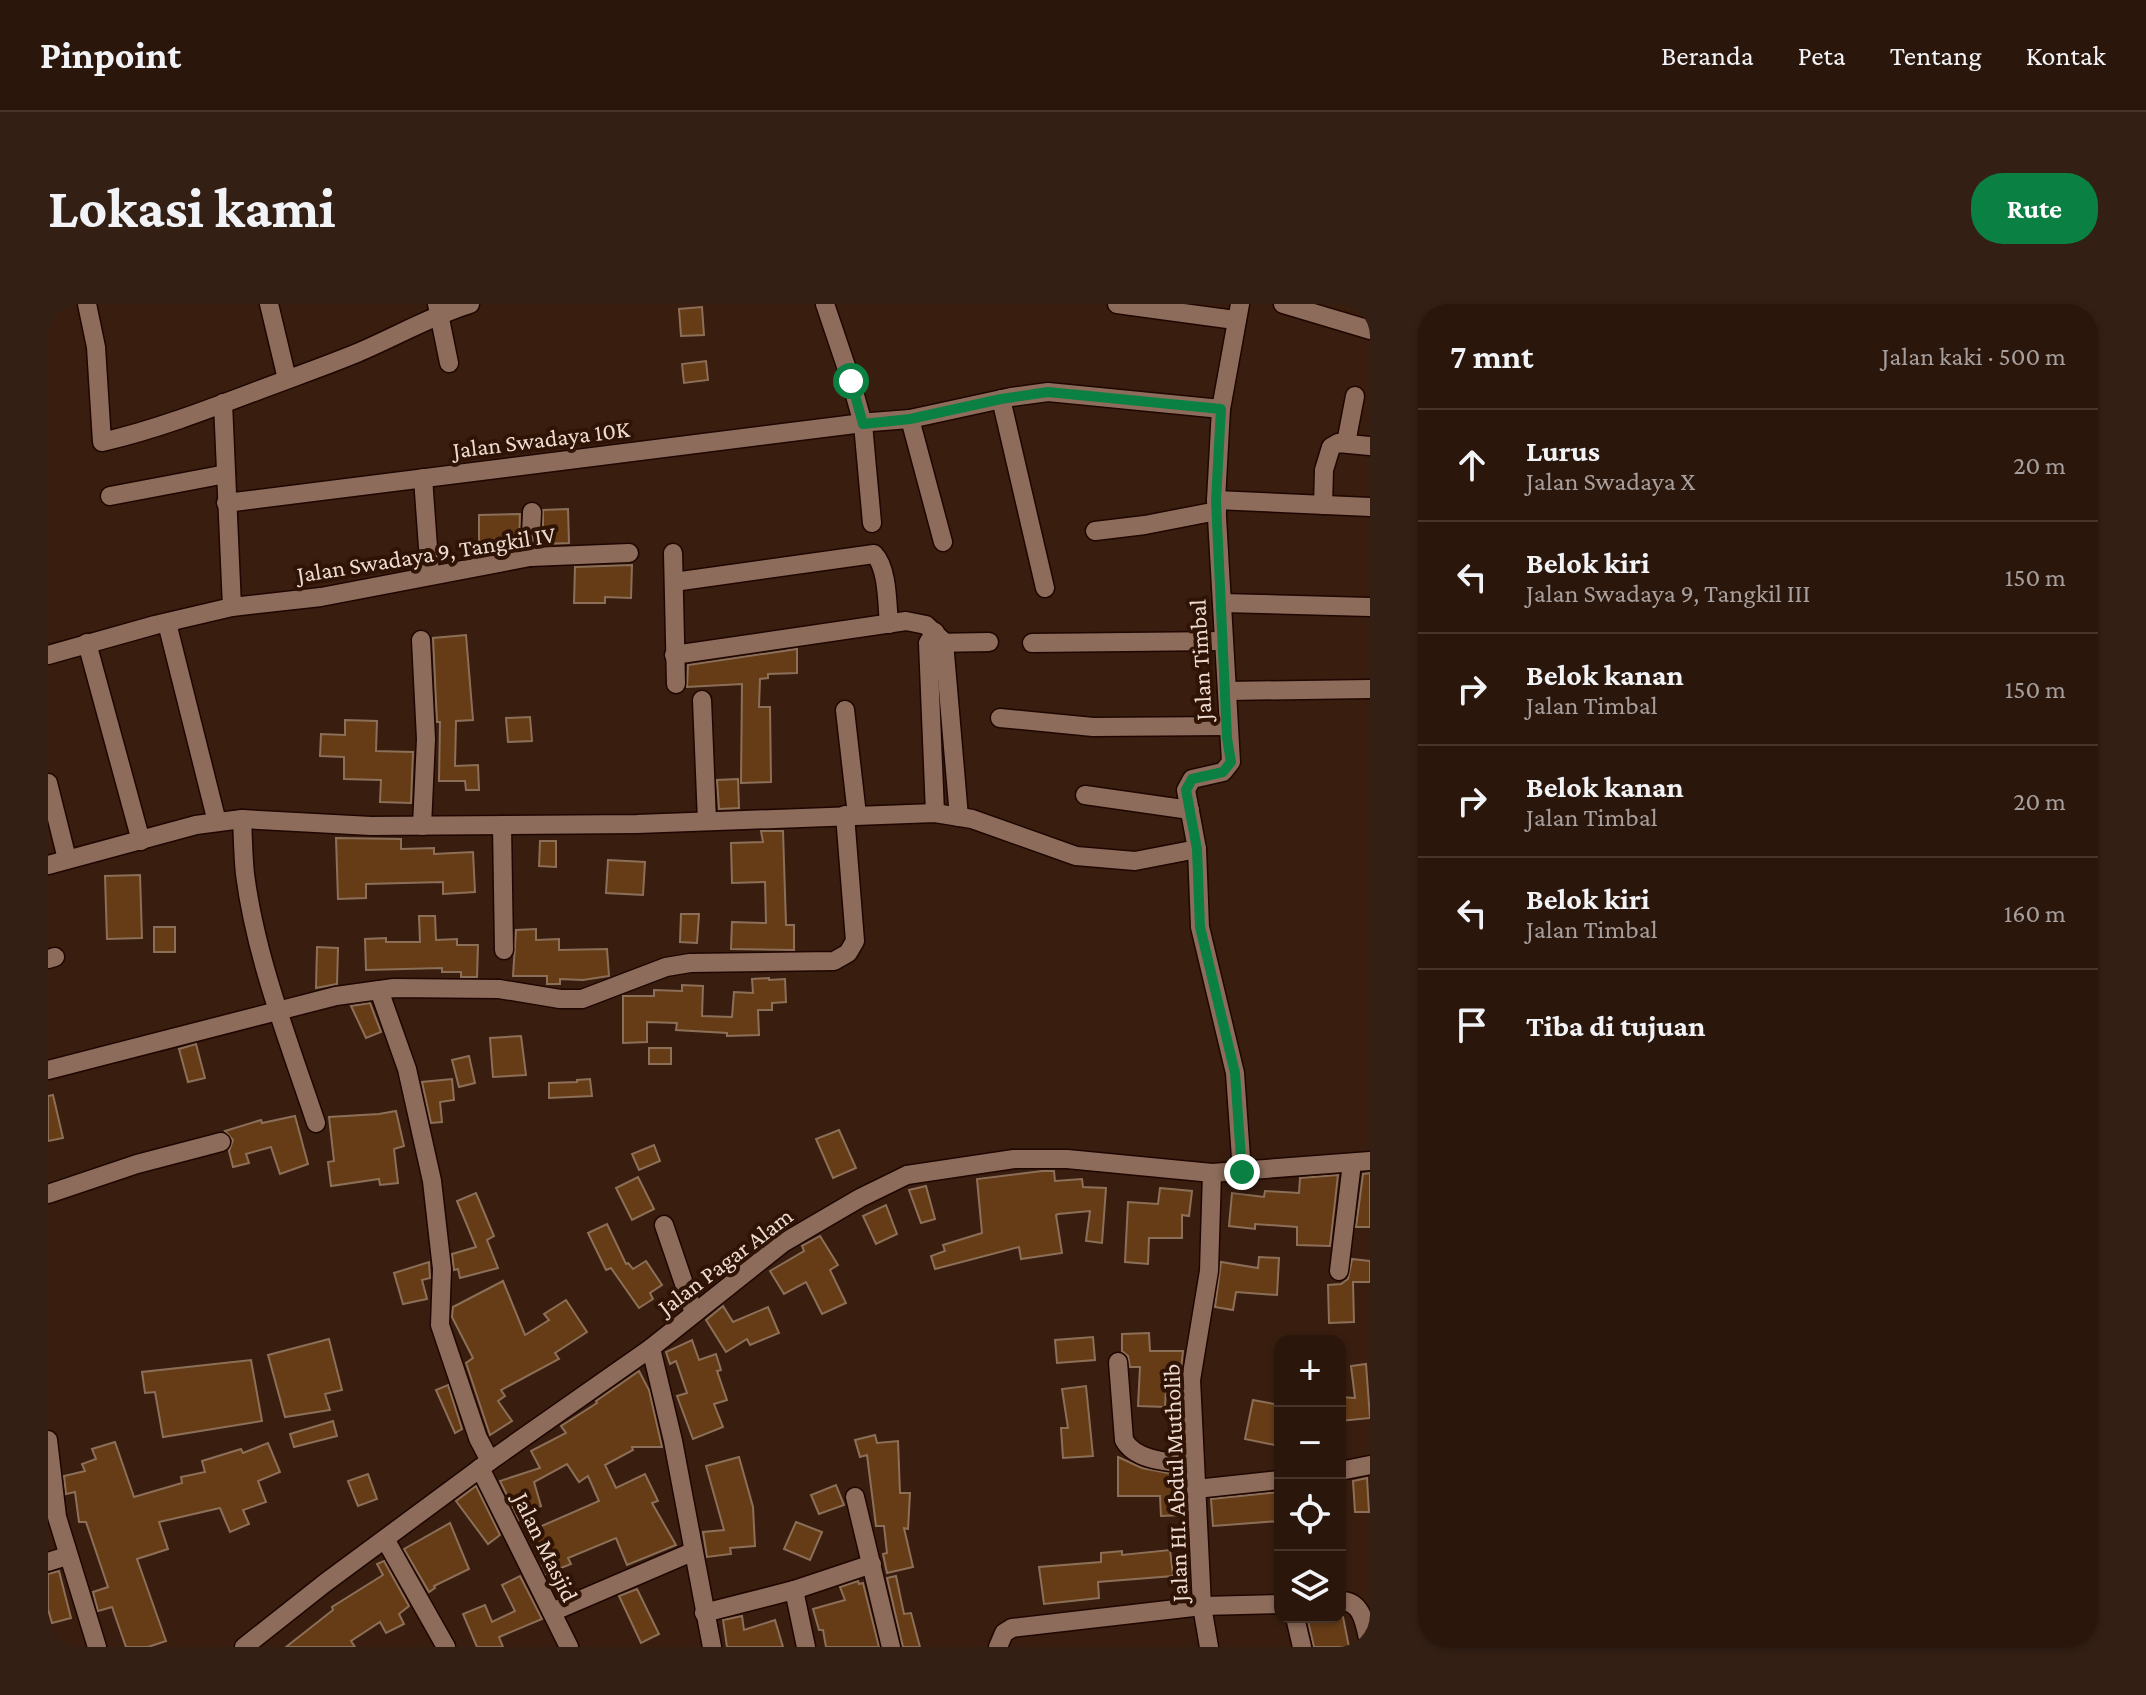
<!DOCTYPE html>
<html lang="id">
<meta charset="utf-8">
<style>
body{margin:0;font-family:"Crimson Pro",serif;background:#331f14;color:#f1f3f6}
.controls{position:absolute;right:24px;bottom:24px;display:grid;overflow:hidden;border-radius:16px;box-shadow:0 2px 6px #0004}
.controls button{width:72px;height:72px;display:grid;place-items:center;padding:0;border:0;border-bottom:2px solid #47352c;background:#2b160b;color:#f1f3f6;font:40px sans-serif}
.stop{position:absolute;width:24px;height:24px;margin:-18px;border:6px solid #0b8043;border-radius:50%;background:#fff}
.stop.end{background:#0b8043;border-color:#fff;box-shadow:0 2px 8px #0008}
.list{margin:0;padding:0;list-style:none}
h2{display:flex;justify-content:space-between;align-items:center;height:104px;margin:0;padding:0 32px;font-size:34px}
h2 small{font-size:26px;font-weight:400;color:#a69f9d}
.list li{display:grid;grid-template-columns:52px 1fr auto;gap:24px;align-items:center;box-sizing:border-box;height:112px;padding:0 32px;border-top:2px solid #47352c}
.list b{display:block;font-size:30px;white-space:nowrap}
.list p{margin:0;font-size:26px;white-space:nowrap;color:#a69f9d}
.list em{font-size:26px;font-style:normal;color:#a69f9d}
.icon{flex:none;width:44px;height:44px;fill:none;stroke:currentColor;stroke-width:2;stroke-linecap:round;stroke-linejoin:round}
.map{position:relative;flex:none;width:1322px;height:1343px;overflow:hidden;border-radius:32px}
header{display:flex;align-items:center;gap:48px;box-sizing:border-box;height:112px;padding:0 40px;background:#2b160b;border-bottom:2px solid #47352c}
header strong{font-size:38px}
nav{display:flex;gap:44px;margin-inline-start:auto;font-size:28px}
.intro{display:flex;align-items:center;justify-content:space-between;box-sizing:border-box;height:192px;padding:0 48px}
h1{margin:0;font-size:56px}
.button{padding:20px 36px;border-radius:32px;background:#0b8043;color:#fff;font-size:28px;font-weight:700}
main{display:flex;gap:48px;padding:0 48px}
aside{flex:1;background:#2b160b;border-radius:32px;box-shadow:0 2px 6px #0004}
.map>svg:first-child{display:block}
.building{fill:#653c16;stroke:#8c6f58;stroke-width:2}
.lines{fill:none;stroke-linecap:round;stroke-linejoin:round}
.minor-casing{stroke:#1f0600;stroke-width:21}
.minor{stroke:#8d6c5b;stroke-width:18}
.route{stroke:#0b8043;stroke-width:10}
.labels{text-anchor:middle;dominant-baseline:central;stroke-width:8;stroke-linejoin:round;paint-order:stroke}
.street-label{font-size:24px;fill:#eddad0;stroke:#2f1406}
</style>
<header>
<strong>Pinpoint</strong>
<nav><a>Beranda</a><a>Peta</a><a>Tentang</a><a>Kontak</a></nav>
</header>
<div class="intro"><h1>Lokasi kami</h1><a class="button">Rute</a></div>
<main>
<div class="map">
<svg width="1322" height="1343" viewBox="0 0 1322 1343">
<rect width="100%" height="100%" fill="#391e0f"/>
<!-- building -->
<g class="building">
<path d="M654 3 656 31 633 32 631 5Z"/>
<path d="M658 57 660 76 636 79 634 60Z"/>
<path d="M520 205 521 239 495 240V206Z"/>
<path d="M472 210 471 240H467V244H431V211Z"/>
<path d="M584 261 583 294 557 293V299H526L527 263Z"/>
<path d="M418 331 425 416 408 417 407 462 430 461 431 486H418L417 477H391L392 418H389L385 334Z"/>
<path d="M749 345V369L720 370V374L712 375 711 403H722L723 478 693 479 694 380 639 383 640 361Z"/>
<path d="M482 413 484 437 460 438 458 414Z"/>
<path d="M297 416 329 417 328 447 365 448 363 499 332 498 333 476 296 475V453L272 452 273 430 297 431Z"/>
<path d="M690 475 691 504 671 505 669 476Z"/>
<path d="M713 527H735L738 621H746V646L683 645 684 618 718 619 717 578 684 579 683 539 715 538Z"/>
<path d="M288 534 353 535V545L386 544V550L425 548 427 588 395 590V578L318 580V594L290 595Z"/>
<path d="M492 537H508V563L491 562Z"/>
<path d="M560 556 597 558 595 591 558 589Z"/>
<path d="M92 571 94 634 59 635 57 572Z"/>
<path d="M633 610H651L649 639 632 638Z"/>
<path d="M371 612H387L388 636 409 635V641H430L429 673H413V668H394V664L318 666 317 635 338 634V638H372Z"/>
<rect x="106" y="623" width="21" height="25"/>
<path d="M488 625V636L511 635V646L559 645 561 672 535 676 512 675V680H499V672H465L468 626Z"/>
<path d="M269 643 290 644 289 680 268 684Z"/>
<path d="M721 674V676L737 675 738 698 724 699V706H710L711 731 679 732V729L628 726 629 719 599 718V738L575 739V692H606V686L634 687V681L655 682 654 712 684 713 686 688 705 689 704 675Z"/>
<path d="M322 699 333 728 318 734 303 702Z"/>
<path d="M473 732 478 771 445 773 442 734Z"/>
<path d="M148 740 157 774 140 778 131 745Z"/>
<rect x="601" y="744" width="22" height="16"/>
<path d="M421 752 427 779 411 783 404 756Z"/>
<path d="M404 775 406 796 392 798 394 818 383 819 374 778Z"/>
<path d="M542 775 544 792 501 794V779L529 778V776Z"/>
<path d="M5 791 15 834 0 837V792Z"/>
<path d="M348 807 356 842 346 845 350 879 332 881 331 875 283 882 280 858 286 857 281 813 331 810Z"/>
<path d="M247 812 260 860 232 870 223 843 198 850 201 859 185 863 181 847 185 836 177 827 213 816 214 819Z"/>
<path d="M791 826 808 864 785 874 768 835Z"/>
<path d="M606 841 612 857 591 866 584 850Z"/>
<path d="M994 867H1006L1007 877 1034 875 1035 883 1058 884 1054 939 1038 937 1042 907 1010 910 1008 911 1014 949 973 955 971 943 887 965 883 952 897 947 895 941 934 929 929 875Z"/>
<path d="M1322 869V923H1308L1315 870Z"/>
<path d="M1290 871 1282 942 1249 941V923L1207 920V925L1181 922 1184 889 1216 893 1217 887 1251 889 1252 874Z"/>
<path d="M590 873 606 905 584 916 568 884Z"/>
<path d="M878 882 887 915 873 919 861 886Z"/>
<path d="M1112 884 1144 887 1141 912 1134 911V934H1101L1100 960 1077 958 1080 898 1110 900Z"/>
<path d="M428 889 446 932 439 936 450 964 412 974 410 965 406 966 404 950 428 943 409 897Z"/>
<path d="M838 901 849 930 828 940 815 912Z"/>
<path d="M559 920 578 960 580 959 585 965 598 957 614 981 602 989 605 995 591 1004 563 964 558 966 540 929Z"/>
<path d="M772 932 790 961 782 966 798 999 774 1010 758 978 736 990 722 967 756 947 754 942Z"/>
<path d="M1211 953 1231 954 1229 991 1188 988 1185 1006 1167 1003 1173 958 1210 964Z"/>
<path d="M1304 955 1322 957V978H1305L1306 1018 1281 1019 1280 981 1293 980 1300 975Z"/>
<path d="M381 958 382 974 374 976 379 995 355 1000 346 969Z"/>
<path d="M455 977 477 1031 501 1016 496 1010 518 996 539 1028 507 1049 511 1055 453 1086 457 1092 450 1097 464 1117 442 1131 418 1059 425 1054 404 1013 405 1003Z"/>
<path d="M675 1002 685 1018 720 1003 731 1029 702 1041 699 1035 678 1048 658 1016Z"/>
<path d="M1101 1029 1102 1047H1135L1133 1066H1119L1117 1103 1090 1102 1092 1063H1082L1080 1052 1074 1047V1030Z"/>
<path d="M1045 1033 1047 1056 1009 1059 1007 1036Z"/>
<path d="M281 1035 294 1086 277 1090 282 1106 237 1113 220 1051Z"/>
<path d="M644 1036 651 1056 668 1050 673 1066 669 1067 679 1096 666 1100 675 1123 645 1135 629 1092 639 1089 628 1057 622 1060 618 1048Z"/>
<path d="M203 1056 214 1117 115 1133 107 1088 97 1089 94 1068Z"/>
<path d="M1318 1060 1322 1114 1292 1117V1093L1307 1094 1303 1062Z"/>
<path d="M591 1067 601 1086 614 1143H584L585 1146 557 1161 568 1184 597 1170 610 1197 604 1199 628 1241 579 1261 568 1234 520 1254 523 1260 498 1270 480 1228 551 1197 540 1172 531 1178 519 1160 486 1178 493 1202 471 1216 452 1177 492 1164 483 1147 518 1129 513 1122 549 1099 548 1097Z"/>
<path d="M400 1081 414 1125 407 1129 388 1086Z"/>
<path d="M1038 1082 1045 1152 1015 1154 1013 1124H1020L1014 1085Z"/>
<path d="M1205 1096 1232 1101 1227 1141 1197 1135Z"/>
<path d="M285 1117 289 1132 246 1143 242 1130Z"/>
<path d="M827 1131 829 1139 850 1137 852 1189H862L860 1225 856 1224 865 1263 839 1269 835 1250 839 1249 836 1222H828L819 1151 812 1153 807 1136Z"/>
<path d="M67 1138 86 1193 134 1179 133 1173 157 1168 154 1157 193 1145 195 1149 220 1139 232 1168 210 1177 218 1198 195 1206 201 1220 182 1228 172 1204 111 1218 120 1245 89 1255 118 1337 100 1343H78L64 1303 50 1307 45 1288 60 1283 38 1218H31L27 1188 18 1190 16 1172 37 1167 34 1160 48 1155 44 1145Z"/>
<path d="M691 1153 705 1203 707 1242 682 1244 683 1250 659 1253 655 1228 676 1226 658 1162Z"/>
<path d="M1070 1153 1094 1164 1136 1172 1138 1211 1113 1212 1112 1192H1070Z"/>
<path d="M320 1170 329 1195 310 1202 300 1177Z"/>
<path d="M1319 1174 1321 1208H1307L1305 1177Z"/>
<path d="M788 1181 796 1201 771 1210 763 1191Z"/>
<path d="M428 1182 452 1231 440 1240 408 1197Z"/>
<path d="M1232 1188V1217L1165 1222 1163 1195Z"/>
<path d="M748 1218 774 1228 762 1256 736 1245Z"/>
<path d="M402 1219 421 1265 386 1282 387 1284 381 1288 356 1245Z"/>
<path d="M1122 1246 1125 1272 1050 1278 1051 1294 996 1300 991 1263 1053 1258V1249L1074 1247V1251Z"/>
<path d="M336 1257 361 1302 351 1310 356 1320 338 1329 332 1318 303 1337 307 1343H238L285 1306 284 1303 335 1271 329 1260Z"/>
<path d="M11 1267 23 1314 4 1319 0 1305V1270Z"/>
<path d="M472 1272 494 1315 451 1333 455 1343H429L415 1310 437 1301 444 1318 467 1307 454 1281Z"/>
<path d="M848 1272 856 1310 863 1309 872 1343H855L839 1274Z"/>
<path d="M810 1277 811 1280 815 1279 831 1343H778L775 1326H771L765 1305 797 1296 792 1283Z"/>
<path d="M589 1285 611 1330 593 1339 571 1292Z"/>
<path d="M694 1312 696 1326 727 1316 735 1343H679L675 1316Z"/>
<path d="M1259 1313H1295L1301 1343H1266Z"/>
</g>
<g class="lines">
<defs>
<g id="minor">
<path d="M39 0 48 43 54 138C106 126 156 107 206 88 240 75 275 63 309 49 347 33 383 12 422 0"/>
<path d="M221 0 239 75"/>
<path d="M389 0 401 59"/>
<path d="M777 0 803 77 815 120 824 219"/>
<path d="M1069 0 1187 16"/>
<path d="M1192 0 1173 105 1168 196 1183 458 1175 468 1144 475 1138 486 1149 545 1152 623 1187 769 1194 868"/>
<path d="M1235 0 1322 26"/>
<path d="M953 95 997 284"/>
<path d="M175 99 184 303"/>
<path d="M862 115 895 238"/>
<path d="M1298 139 1307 92"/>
<path d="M375 174 382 271"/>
<path d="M62 192 178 170"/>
<path d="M1168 196 1322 203"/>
<path d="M178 199 823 118 862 115 963 93 1000 88 1173 105"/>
<path d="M1275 201 1276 166 1283 143 1290 139 1322 142"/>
<path d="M1047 227 1097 221 1169 207"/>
<path d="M625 249 628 380"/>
<path d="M482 253 484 208"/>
<path d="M626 278 826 250C840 264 839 300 841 320"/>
<path d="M1174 299 1322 303"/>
<path d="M119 319 169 518"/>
<path d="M373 336 378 435 374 522"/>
<path d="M39 339 93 537"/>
<path d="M884 339 941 338"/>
<path d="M984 339 1174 337"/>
<path d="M0 351 107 321 184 303 273 293 482 253 581 249"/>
<path d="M626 351 858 317 878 321 896 338 911 513"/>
<path d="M1179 387 1322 385"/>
<path d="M654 396 659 517"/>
<path d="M797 406 809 511"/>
<path d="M952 414 1045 423 1179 422"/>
<path d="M0 479 19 555"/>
<path d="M1037 491 1142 506"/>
<path d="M887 509 880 339 887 328"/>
<path d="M194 515C195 533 195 552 197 570 208 655 241 738 268 819"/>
<path d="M454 521 456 646"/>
<path d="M0 561 148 521 194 515 323 522 589 520 887 509 924 515 1028 552 1087 557 1149 545"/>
<path d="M0 655 7 653"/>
<path d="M331 686 359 765 384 877 394 965 392 1021 430 1134 442 1157"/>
<path d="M0 766 288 692 346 684 451 685 512 695H534L618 663 642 659 786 657 800 649 807 637 797 511"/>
<path d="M0 890 89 860 173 838"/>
<path d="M616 921 646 1009"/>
<path d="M1291 967 1304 859"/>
<path d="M603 1044 625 1137 664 1343"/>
<path d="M1070 1058 1076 1136C1088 1158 1124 1158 1146 1161"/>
<path d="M0 1136 9 1213 49 1343"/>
<path d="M432 1164 521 1343"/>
<path d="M1292 1167 1322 1161"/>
<path d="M1148 1185 1232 1176"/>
<path d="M807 1193 843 1343"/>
<path d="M337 1235 398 1343"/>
<path d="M0 1258 19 1252"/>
<path d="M746 1286 758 1343"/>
<path d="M1292 1297C1316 1296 1317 1324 1322 1343"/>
<path d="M504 1308 644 1248"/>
<path d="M656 1309 746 1286 824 1260"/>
<path d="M1247 1313 1254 1343"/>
<path d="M196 1343 277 1279 442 1157 603 1044 735 939 812 894 859 871 966 855H1019L1164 869 1322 857"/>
<path d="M950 1343 956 1329 964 1324 1154 1302 1232 1300"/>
<path d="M1161 1343 1154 1302 1143 1076 1161 967 1164 869"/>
</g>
</defs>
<!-- minor casing -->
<use href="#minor" class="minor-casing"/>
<!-- minor -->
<use href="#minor" class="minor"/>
</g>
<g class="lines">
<!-- route -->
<path class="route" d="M803 77 815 120 862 115 953 95 1000 88 1173 105 1168 196 1179 434 1183 458 1175 468 1144 475 1138 486 1149 545 1152 623 1187 769 1194 868"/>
</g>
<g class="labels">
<!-- street labels -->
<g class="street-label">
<text transform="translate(493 135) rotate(-7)">Jalan Swadaya 10K</text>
<text transform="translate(378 250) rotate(-9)">Jalan Swadaya 9, Tangkil IV</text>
<text transform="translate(1152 356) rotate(-93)">Jalan Timbal</text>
<text transform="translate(677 957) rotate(-37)">Jalan Pagar Alam</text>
<text transform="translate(1127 1179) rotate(-92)">Jalan HI. Abdul Mutholib</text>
<text transform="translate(498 1243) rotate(64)">Jalan Masjid</text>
</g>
</g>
</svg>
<div class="controls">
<button>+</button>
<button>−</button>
<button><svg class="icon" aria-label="locate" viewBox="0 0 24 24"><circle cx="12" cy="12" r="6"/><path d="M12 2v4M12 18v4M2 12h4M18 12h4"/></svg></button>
<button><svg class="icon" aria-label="layers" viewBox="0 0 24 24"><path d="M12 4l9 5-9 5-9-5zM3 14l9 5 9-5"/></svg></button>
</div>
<div class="stop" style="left:803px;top:77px"></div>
<div class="stop end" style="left:1194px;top:868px"></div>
</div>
<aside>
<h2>7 mnt<small>Jalan kaki · 500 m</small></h2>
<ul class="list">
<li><svg class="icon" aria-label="ahead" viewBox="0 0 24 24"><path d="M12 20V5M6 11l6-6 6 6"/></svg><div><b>Lurus</b><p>Jalan Swadaya X</p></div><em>20 m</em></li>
<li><svg class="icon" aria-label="left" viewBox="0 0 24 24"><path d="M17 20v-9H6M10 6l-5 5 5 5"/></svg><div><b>Belok kiri</b><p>Jalan Swadaya 9, Tangkil III</p></div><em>150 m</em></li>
<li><svg class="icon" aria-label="right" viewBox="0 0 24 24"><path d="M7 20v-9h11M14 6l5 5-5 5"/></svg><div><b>Belok kanan</b><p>Jalan Timbal</p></div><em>150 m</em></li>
<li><svg class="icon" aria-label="right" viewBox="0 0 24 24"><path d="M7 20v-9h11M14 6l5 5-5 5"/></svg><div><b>Belok kanan</b><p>Jalan Timbal</p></div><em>20 m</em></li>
<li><svg class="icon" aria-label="left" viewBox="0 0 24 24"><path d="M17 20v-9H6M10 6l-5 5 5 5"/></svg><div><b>Belok kiri</b><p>Jalan Timbal</p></div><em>160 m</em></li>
<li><svg class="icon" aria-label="arrive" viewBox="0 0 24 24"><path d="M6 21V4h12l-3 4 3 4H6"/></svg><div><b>Tiba di tujuan</b></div></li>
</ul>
</aside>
</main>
